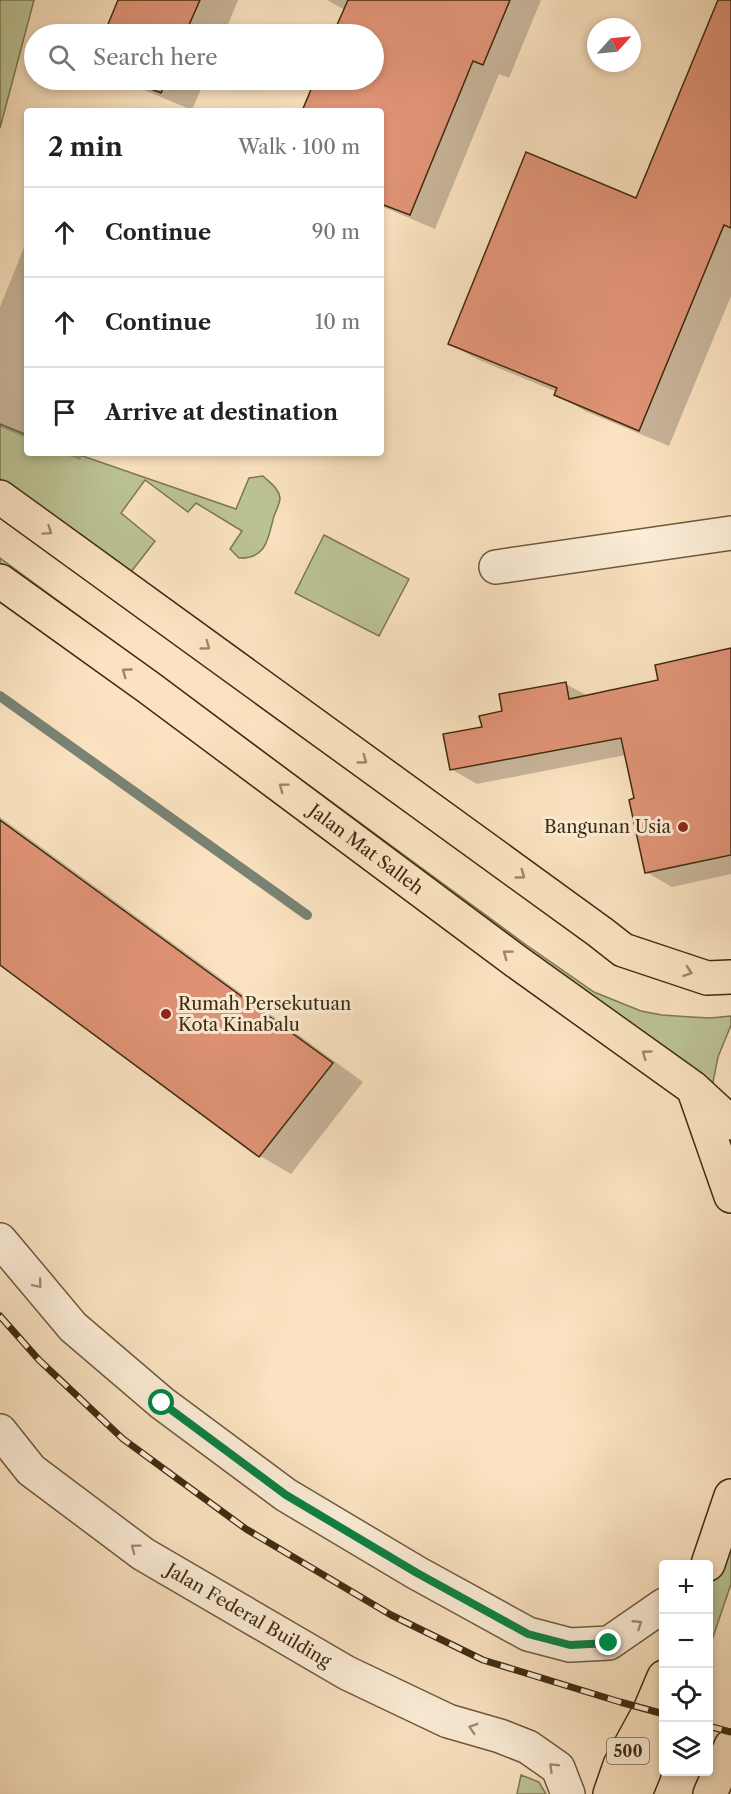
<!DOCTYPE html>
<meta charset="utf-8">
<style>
body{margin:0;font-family:"Libre Caslon Text",serif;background:#f2f2f2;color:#222}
.controls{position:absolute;right:18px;bottom:18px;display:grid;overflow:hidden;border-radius:6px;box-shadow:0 3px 9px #0003}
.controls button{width:54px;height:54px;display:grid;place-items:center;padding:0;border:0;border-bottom:2px solid #e0e0e0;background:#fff;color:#222;font:30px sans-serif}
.compass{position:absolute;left:587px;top:18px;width:54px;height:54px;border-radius:50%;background:#fff;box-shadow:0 3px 9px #0003;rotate:63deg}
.stop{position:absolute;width:18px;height:18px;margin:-14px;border:4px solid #0b8043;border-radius:50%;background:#fff}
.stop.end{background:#0b8043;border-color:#fff;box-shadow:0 2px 6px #0008}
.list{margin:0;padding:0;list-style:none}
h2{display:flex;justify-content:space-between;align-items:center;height:78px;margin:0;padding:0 24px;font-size:26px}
h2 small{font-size:20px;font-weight:400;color:#767676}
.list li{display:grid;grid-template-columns:39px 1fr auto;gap:18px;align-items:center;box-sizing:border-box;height:90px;padding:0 24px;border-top:2px solid #e0e0e0}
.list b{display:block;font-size:22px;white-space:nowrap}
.list em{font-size:20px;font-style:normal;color:#767676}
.icon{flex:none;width:33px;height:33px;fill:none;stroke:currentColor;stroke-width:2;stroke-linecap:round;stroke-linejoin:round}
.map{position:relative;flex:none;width:731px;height:1794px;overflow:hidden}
.search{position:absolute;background:#fff;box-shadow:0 3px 9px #0003;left:24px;top:24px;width:360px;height:66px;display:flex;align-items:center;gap:15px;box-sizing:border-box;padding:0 21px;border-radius:33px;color:#767676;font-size:22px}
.panel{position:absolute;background:#fff;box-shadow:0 3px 9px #0003;left:24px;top:108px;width:360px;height:348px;border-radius:6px}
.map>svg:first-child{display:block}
.green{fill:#bcc495;stroke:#7e7852;stroke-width:1.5}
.shadow{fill:#0003}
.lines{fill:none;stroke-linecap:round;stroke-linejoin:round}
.stream{stroke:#798374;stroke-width:10}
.building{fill:#e19477;stroke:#3f2b0f;stroke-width:1.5}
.minor-casing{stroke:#6e593c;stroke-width:36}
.major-casing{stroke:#3f2b0f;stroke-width:36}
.minor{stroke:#fcedd7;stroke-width:33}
.major{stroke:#fbe3c1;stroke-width:33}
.rail-casing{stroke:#3f2b0f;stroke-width:7}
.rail{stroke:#fcedd7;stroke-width:4.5;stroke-dasharray:14;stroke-linecap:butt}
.oneway{stroke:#9d8768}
.oneway2{stroke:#9e8c73}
.route{stroke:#0b8043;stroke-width:8}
.poi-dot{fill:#8f2418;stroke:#fcedd7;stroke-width:2}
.labels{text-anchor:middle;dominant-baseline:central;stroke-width:6;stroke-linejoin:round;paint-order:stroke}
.shield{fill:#fcedd7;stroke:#78654b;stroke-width:1.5}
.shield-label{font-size:16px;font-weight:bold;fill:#3f2b0f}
.poi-label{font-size:18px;fill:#3f2b0f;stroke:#fcedd7;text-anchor:end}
.street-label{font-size:18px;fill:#3f2b0f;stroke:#fcedd7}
</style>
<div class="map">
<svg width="731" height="1794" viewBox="0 0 731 1794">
<rect width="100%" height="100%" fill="#fbe3c1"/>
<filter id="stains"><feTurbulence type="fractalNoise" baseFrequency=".00333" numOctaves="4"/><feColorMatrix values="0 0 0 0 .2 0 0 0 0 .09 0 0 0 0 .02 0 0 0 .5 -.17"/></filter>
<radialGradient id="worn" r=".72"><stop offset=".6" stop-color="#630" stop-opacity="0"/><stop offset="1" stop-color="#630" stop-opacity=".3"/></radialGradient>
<!-- green -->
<g class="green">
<path d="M0 0H34L0 128Z"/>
<path d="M0 424 27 435V453H74L236 509 249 478 263 476C269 482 279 488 280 498 280 503 276 511 274 516 268 538 267 559 239 558L230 549 242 531 196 503 188 512 145 480 121 513 155 541 131 572 0 479Z"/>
<path d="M324 535 409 579 379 636 295 593Z"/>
<path d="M0 558 525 944 594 992 641 1011 662 1015 691 1017 710 1018 731 1016V1025L718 1057 711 1092 0 581Z"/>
<path d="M731 1532V1584L709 1649V1591Z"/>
<path d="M521 1775 539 1782 546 1794H517Z"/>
</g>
<!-- shadow -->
<g class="shadow">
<path d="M120 0H238L224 34H106Z"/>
<path d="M327 0H541L509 78 499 74 435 229 381 206V111H304L317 80H374V34H335L345 10Z"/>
<path d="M719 0H731V296L669 446 585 411 556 394 557 392 479 360 450 344 637 200Z"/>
<path d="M120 80H205L192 110Z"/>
<path d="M27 240V438L0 427V307Z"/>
<path d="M62 453H83L80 460Z"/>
<path d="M731 650V874L672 887 646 872 636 800 626 755 477 784 451 769 483 728 504 712 566 684 588 696 660 681Z"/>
<path d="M0 817 363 1082 291 1174 260 1156 0 963Z"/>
</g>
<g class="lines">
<!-- stream -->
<path class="stream" d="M0 696 307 915"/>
</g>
<!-- building -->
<g class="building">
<path d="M118 0H200L185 34H104Z"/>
<path d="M348 0H510L483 65 473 61 410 215 381 204V111H302L315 80H374V34H333Z"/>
<path d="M718 0H731V228L724 225 639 431 554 395 557 388 448 344 526 152 636 198Z"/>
<path d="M128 80H167L161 93Z"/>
<path d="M731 648V855L645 873 629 800 634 798 621 738 450 770 443 734 482 727 479 716 502 711 499 694 566 682 569 699 658 680 655 665Z"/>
<path d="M0 820 333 1063 259 1157 0 965Z"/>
</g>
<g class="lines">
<defs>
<g id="minor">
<path d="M496 567 731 533"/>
<path d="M0 1240 73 1327 162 1403 286 1495 417 1573 528 1634 570 1645 609 1643 664 1605"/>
<path id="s1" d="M0 1431 31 1470 143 1554 347 1673 448 1721 500 1736 528 1747 558 1768 568 1794"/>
</g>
<g id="major">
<path d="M0 497 600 932 623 950 707 978 731 977"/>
<path id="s2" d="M0 581 148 687 517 962 693 1088 731 1123"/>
<path d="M695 1093 731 1196"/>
<path d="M708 1564 731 1496"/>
<path d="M610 1794 620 1765 650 1710 664 1677"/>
<path d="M635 1794 644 1772 648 1726"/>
<path d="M710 1794 731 1746"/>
</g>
</defs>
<!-- minor casing -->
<use href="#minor" class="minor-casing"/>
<!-- major casing -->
<use href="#major" class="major-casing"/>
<!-- minor -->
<use href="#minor" class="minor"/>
<!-- major -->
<use href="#major" class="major"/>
<defs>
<g id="rail">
<path d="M0 1316 39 1360 123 1439 246 1529 391 1615 483 1660 620 1702 664 1714"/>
<path d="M708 1726 731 1732"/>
</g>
</defs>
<!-- rail casing -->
<use href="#rail" class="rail-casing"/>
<!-- rail -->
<use href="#rail" class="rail"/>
</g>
<!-- one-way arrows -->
<defs><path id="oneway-chevron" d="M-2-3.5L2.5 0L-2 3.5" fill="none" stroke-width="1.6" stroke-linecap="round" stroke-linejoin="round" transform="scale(1.5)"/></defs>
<g class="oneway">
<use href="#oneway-chevron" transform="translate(48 531) rotate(35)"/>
<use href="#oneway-chevron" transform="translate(206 646) rotate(36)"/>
<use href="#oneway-chevron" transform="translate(126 672) rotate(-144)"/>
<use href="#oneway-chevron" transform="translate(363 760) rotate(36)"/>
<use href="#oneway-chevron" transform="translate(283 787) rotate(-143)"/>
<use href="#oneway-chevron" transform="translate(521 875) rotate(36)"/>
<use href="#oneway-chevron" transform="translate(507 954) rotate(-143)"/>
<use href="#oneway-chevron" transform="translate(688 972) rotate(19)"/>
<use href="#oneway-chevron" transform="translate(646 1054) rotate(-144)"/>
</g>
<g class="oneway2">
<use href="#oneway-chevron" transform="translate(38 1284) rotate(50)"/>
<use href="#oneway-chevron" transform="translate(135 1548) rotate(-143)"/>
<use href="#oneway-chevron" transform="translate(638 1624) rotate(-33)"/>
<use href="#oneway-chevron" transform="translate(473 1728) rotate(-163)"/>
<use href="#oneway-chevron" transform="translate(553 1767) rotate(-136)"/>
</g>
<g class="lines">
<!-- route -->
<path class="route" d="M162 1403 286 1495 417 1573 528 1634 570 1645 609 1643"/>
</g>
<!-- markers -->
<g class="poi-dot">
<circle cx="683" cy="827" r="6"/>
<circle cx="166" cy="1014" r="6"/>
</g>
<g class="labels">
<!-- shield labels -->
<rect class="shield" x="607" y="1738" width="42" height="26" rx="4.5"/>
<g class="shield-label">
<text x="628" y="1751">500</text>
</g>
<!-- poi labels -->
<g class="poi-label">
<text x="671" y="827">Bangunan Usia</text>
<text x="178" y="1004" text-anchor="start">Rumah Persekutuan<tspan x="178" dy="21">Kota Kinabalu</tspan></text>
</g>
<!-- street labels -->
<g class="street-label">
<text stroke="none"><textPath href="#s2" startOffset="454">Jalan Mat Salleh</textPath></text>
<text stroke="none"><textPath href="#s1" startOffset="312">Jalan Federal Building</textPath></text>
</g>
</g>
<rect width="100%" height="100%" filter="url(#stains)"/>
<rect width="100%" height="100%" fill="url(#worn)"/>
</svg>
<div class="controls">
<button>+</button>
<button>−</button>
<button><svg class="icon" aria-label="locate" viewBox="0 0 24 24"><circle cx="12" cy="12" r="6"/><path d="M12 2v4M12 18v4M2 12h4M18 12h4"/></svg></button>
<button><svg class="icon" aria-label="layers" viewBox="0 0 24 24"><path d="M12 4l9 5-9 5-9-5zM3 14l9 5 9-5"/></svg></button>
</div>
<svg class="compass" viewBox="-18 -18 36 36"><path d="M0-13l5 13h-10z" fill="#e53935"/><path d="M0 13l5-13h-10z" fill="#767676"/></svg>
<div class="stop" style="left:162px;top:1403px"></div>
<div class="stop end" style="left:609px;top:1643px"></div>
<div class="search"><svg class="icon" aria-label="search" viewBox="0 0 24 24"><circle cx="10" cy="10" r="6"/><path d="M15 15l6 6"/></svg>Search here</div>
<section class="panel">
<h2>2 min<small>Walk · 100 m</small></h2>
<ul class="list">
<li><svg class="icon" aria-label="ahead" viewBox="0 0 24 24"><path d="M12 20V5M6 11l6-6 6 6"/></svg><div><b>Continue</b></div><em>90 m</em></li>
<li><svg class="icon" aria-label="ahead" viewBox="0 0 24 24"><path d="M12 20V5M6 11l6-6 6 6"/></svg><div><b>Continue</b></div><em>10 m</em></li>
<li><svg class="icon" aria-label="arrive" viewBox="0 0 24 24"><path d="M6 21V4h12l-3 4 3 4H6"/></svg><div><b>Arrive at destination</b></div></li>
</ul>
</section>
</div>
